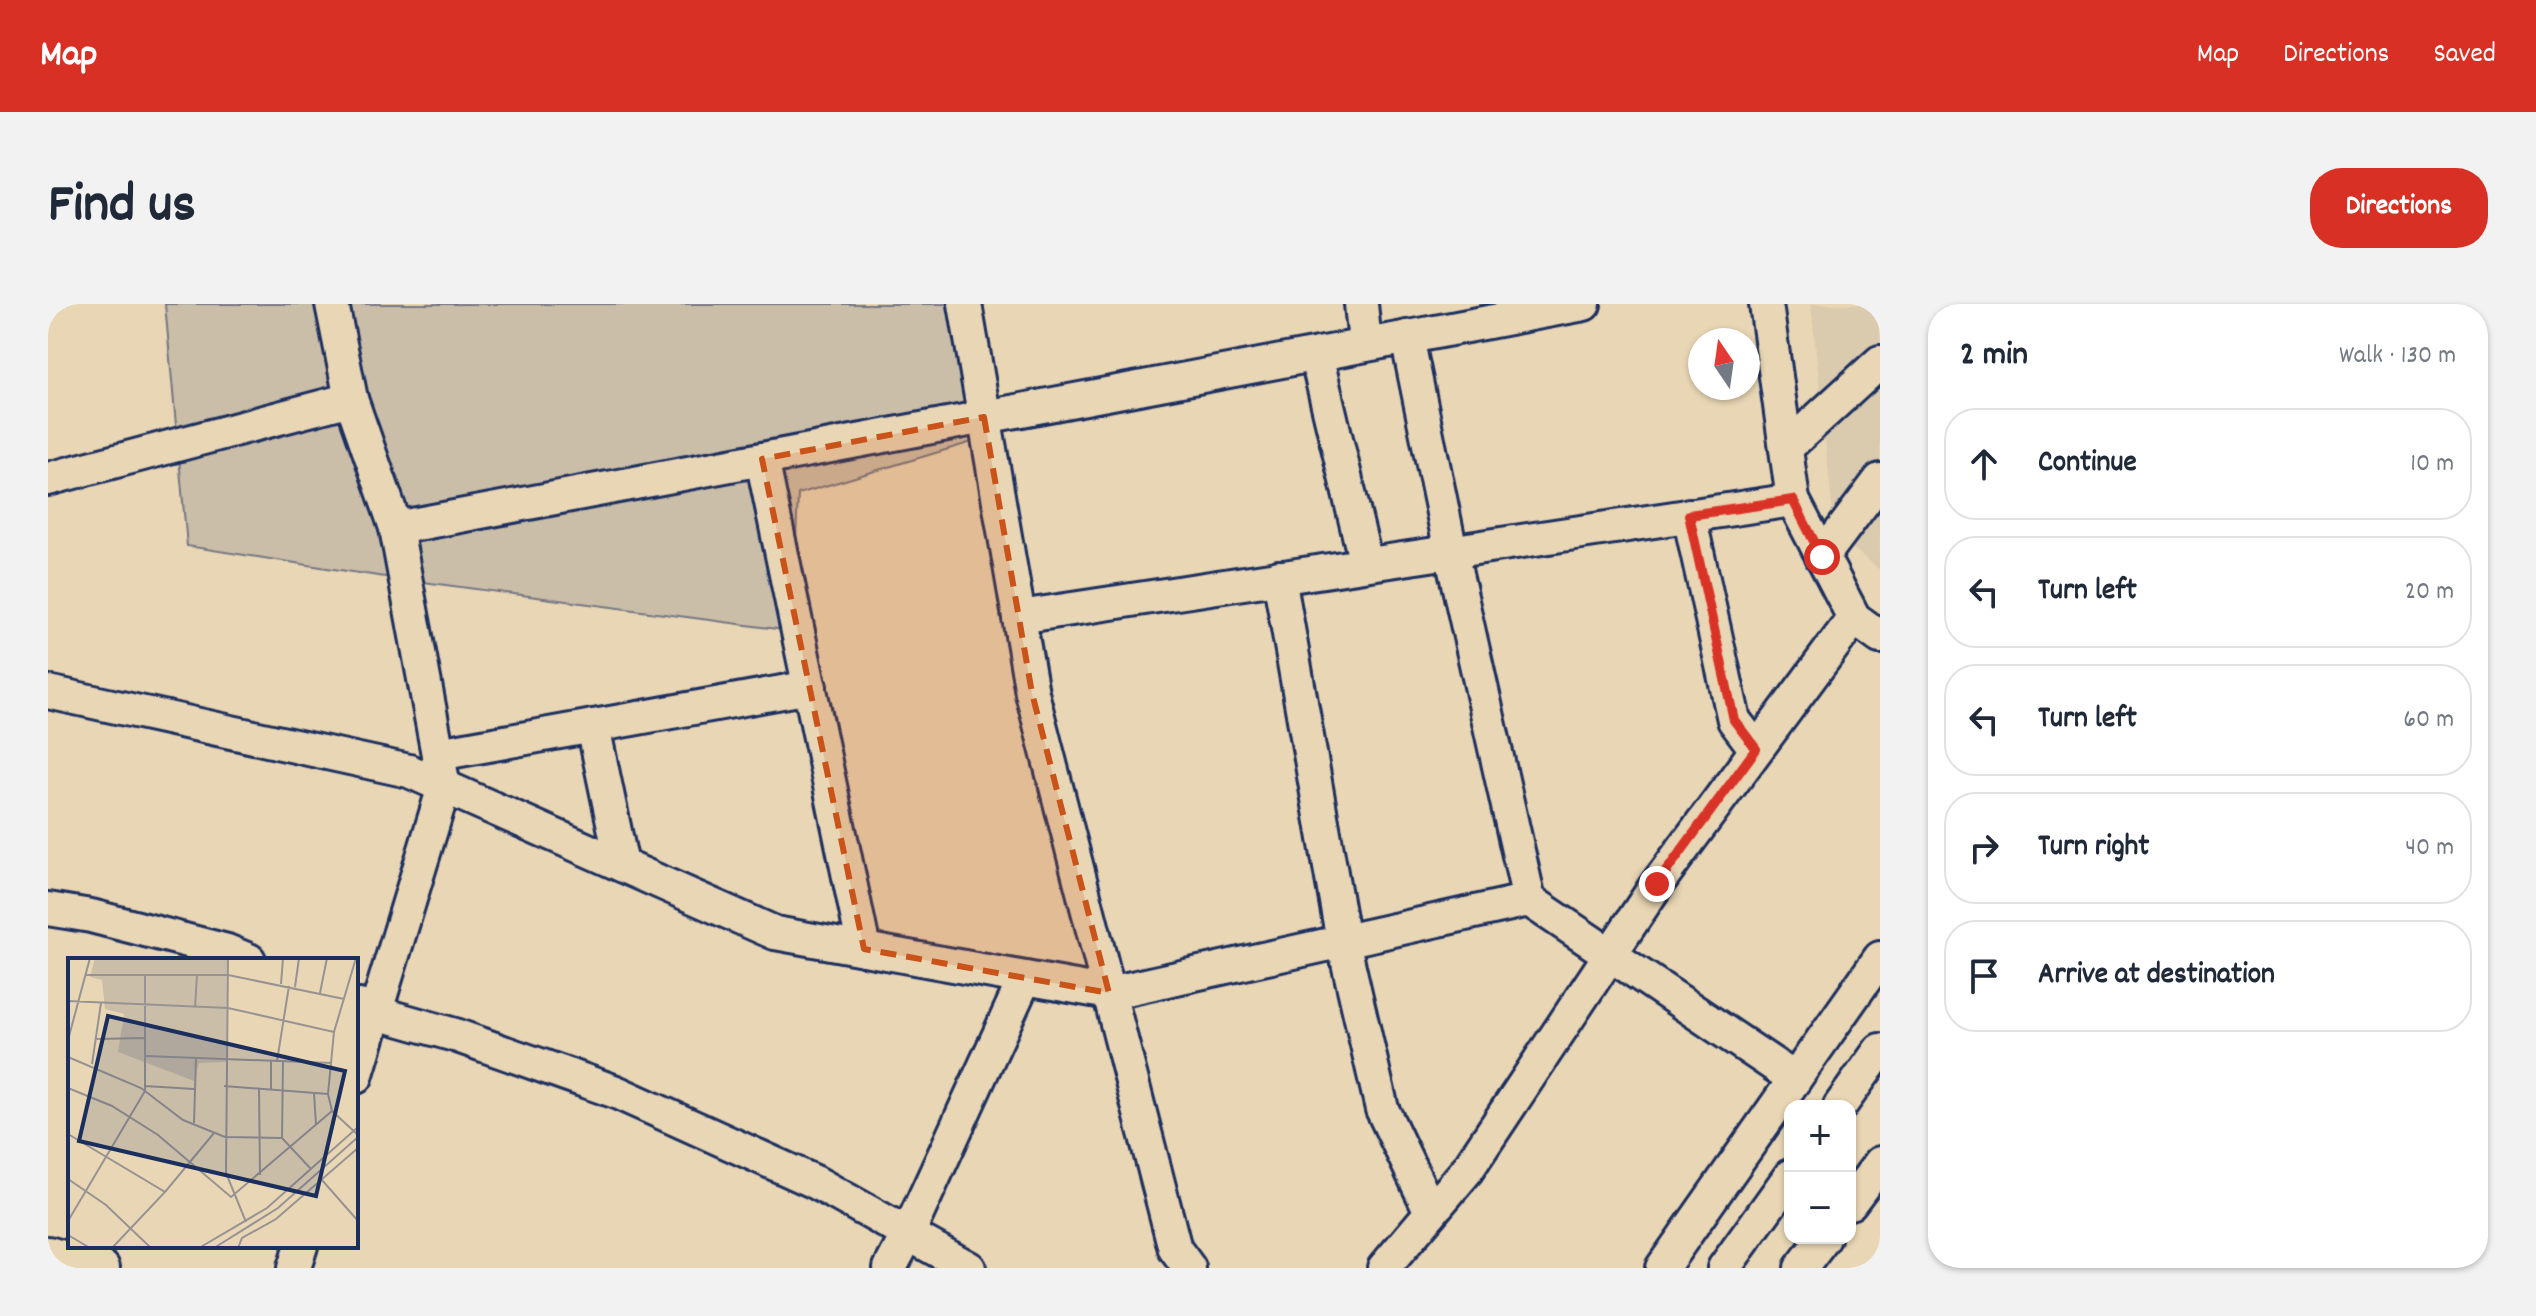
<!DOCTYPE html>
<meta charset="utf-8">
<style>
body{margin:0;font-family:Dekko,sans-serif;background:#f2f2f3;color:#1f2937}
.controls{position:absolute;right:24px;bottom:24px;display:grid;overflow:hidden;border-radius:16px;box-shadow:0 2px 6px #0004}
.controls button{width:72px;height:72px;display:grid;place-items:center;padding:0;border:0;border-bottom:2px solid #e0e1e3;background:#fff;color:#1f2937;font:40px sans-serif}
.compass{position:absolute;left:1640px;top:24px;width:72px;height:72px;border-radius:50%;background:#fff;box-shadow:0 2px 6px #0004;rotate:347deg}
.stop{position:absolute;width:24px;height:24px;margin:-18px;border:6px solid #d93025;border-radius:50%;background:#fff}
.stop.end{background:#d93025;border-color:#fff;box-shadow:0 2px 8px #0008}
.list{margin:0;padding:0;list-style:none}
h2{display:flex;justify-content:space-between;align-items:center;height:104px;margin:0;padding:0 32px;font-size:34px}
h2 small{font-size:26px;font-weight:400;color:#747a83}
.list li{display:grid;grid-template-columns:52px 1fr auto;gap:24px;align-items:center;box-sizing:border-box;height:112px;margin:0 16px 16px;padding:0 16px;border:2px solid #e0e1e3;border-radius:32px}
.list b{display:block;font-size:30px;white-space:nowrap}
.list em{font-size:26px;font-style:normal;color:#747a83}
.icon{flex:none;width:44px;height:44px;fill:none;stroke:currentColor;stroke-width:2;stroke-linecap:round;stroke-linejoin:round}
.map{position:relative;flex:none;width:1832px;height:964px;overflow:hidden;border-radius:32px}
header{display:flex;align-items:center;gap:48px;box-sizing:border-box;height:112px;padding:0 40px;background:#d93025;color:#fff}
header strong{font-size:38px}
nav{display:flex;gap:44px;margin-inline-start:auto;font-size:28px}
.intro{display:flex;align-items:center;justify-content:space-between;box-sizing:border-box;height:192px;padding:0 48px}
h1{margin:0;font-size:56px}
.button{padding:20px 36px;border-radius:32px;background:#d93025;color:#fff;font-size:28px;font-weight:700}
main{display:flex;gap:48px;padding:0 48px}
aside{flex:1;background:#fff;border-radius:32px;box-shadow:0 2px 6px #0004}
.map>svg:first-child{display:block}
.built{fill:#dacaae}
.green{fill:#cbbea8;stroke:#737683;stroke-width:2}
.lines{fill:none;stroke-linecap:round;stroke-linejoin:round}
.minor-casing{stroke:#1b2f5e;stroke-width:38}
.minor{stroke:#e9d6b4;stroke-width:32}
.route{stroke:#d93025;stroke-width:10}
.marked{fill:#c95318;fill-opacity:0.2;stroke:#c95318;stroke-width:6;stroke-dasharray:16 10;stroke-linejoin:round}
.inset-road{fill:none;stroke:#979392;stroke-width:2}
.view{fill:#1b2f5e;fill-opacity:0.15;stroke:#1b2f5e;stroke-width:4}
.inset-edge{fill:none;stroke:#1b2f5e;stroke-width:4}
</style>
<header>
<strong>Map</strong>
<nav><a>Map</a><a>Directions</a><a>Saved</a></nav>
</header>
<div class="intro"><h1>Find us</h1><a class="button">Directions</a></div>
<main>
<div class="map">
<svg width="1832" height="964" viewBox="0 0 1832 964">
<rect width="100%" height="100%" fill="#e9d6b4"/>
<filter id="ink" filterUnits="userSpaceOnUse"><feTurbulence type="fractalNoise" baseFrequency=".0125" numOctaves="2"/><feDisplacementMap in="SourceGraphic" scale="16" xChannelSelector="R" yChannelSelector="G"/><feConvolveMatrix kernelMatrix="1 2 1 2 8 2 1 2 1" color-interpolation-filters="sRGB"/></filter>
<g filter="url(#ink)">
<!-- built -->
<path class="built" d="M1763 0H1832V266L1787 230Z"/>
<!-- green -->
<path class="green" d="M117 0H925L951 130 750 190 744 327 330 272 139 242Z"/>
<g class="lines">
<defs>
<g id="minor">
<path d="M284 0 303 95 348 224 396 483 308 773"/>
<path d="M917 0 984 389 1127 945 1141 964"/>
<path d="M1313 0 1317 40"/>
<path d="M1718 0 1745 196 1806 314 1832 333"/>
<path d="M1359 33 1403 248 1481 596"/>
<path d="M1268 51 1318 260"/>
<path d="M1738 144 1832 58"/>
<path d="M714 155 816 645"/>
<path d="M0 175 303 95"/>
<path d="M1641 211 1686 416 1708 445"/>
<path d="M348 224 1536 0"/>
<path d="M1774 253 1832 176"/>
<path d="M1231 273 1295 637 1334 805 1383 908"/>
<path d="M971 313 1745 196"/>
<path d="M0 388 361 467 727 629 1061 689 1481 596 1747 775"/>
<path d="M545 422 574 561"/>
<path d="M390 450 762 383"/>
<path d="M0 605 43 612 179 647 201 656"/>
<path d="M311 702 329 709 407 731 568 788 767 878 921 964"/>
<path d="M1792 802 1832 746"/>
<path d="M1802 899 1832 859"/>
<path d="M0 949 55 964"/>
<path d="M246 964 253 942"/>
<path d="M842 964 860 930 977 674"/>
<path d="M1336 964 1419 866 1609 580 1806 314"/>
<path d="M1614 964 1832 654"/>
<path d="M1676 964 1742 872"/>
<path d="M1753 964 1776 934"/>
</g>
</defs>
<!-- minor casing -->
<use href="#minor" class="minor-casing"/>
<!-- minor -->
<use href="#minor" class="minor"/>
</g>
</g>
<g class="lines" filter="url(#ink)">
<!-- route -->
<path class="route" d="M1609 580 1708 445 1686 416 1641 211 1745 196 1774 253"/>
</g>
<!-- marked area -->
<path class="marked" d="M936 113 984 389 1061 689 816 645 714 155Z"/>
<!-- overview -->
<g transform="translate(20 654)">
<rect width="290" height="290" fill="#e9d6b4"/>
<path d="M27 0H160L159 104 131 105 126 123 50 94 56 56 37 51 34 22 22 19Z" fill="#cbbea8"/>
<path class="inset-road" d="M160 0 158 215 178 264M288 0 266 74 260 136 264 153 290 177M17 17H160L276 41M213 26 215 0M227 29 231 0M252 35 259 0M0 43 160 50 266 74M127 50 129 17M28 81 76 80M0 82 22 0M78 98 263 105M0 99 73 130 115 162 157 179 214 180 243 211M203 103V131M209 103 221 28M24 106 33 45M77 128 126 131M156 128 260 136M0 130 44 148 90 177 163 239 264 153M191 131 192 217M246 135 248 167M126 165 128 100M0 176 97 234 44 290M214 180 215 103M0 221 38 247 83 290M254 222 290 263M97 234 146 175M0 263 77 133V16M0 277 22 290M131 290 199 250 290 169M146 290 210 250 290 179M170 290 174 280 208 261 290 190"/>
<path class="view" d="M40 58 277 113 248 238 11 183Z"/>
<rect width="290" height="290" class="inset-edge"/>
</g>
</svg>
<div class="controls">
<button>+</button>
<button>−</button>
</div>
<svg class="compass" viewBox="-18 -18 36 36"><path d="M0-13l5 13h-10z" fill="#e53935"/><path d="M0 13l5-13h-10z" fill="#747a83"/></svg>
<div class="stop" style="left:1774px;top:253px"></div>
<div class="stop end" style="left:1609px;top:580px"></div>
</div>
<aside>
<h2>2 min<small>Walk · 130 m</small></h2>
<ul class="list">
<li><svg class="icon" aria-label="ahead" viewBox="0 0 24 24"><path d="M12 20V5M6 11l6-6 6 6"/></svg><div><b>Continue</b></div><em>10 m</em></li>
<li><svg class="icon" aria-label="left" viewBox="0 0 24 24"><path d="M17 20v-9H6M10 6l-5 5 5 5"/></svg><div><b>Turn left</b></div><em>20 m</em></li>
<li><svg class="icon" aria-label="left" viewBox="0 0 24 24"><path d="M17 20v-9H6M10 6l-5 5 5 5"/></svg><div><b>Turn left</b></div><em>60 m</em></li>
<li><svg class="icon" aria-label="right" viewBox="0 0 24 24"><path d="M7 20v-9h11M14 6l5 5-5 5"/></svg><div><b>Turn right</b></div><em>40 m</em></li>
<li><svg class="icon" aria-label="arrive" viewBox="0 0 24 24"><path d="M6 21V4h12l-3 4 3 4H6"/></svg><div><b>Arrive at destination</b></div></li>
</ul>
</aside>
</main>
